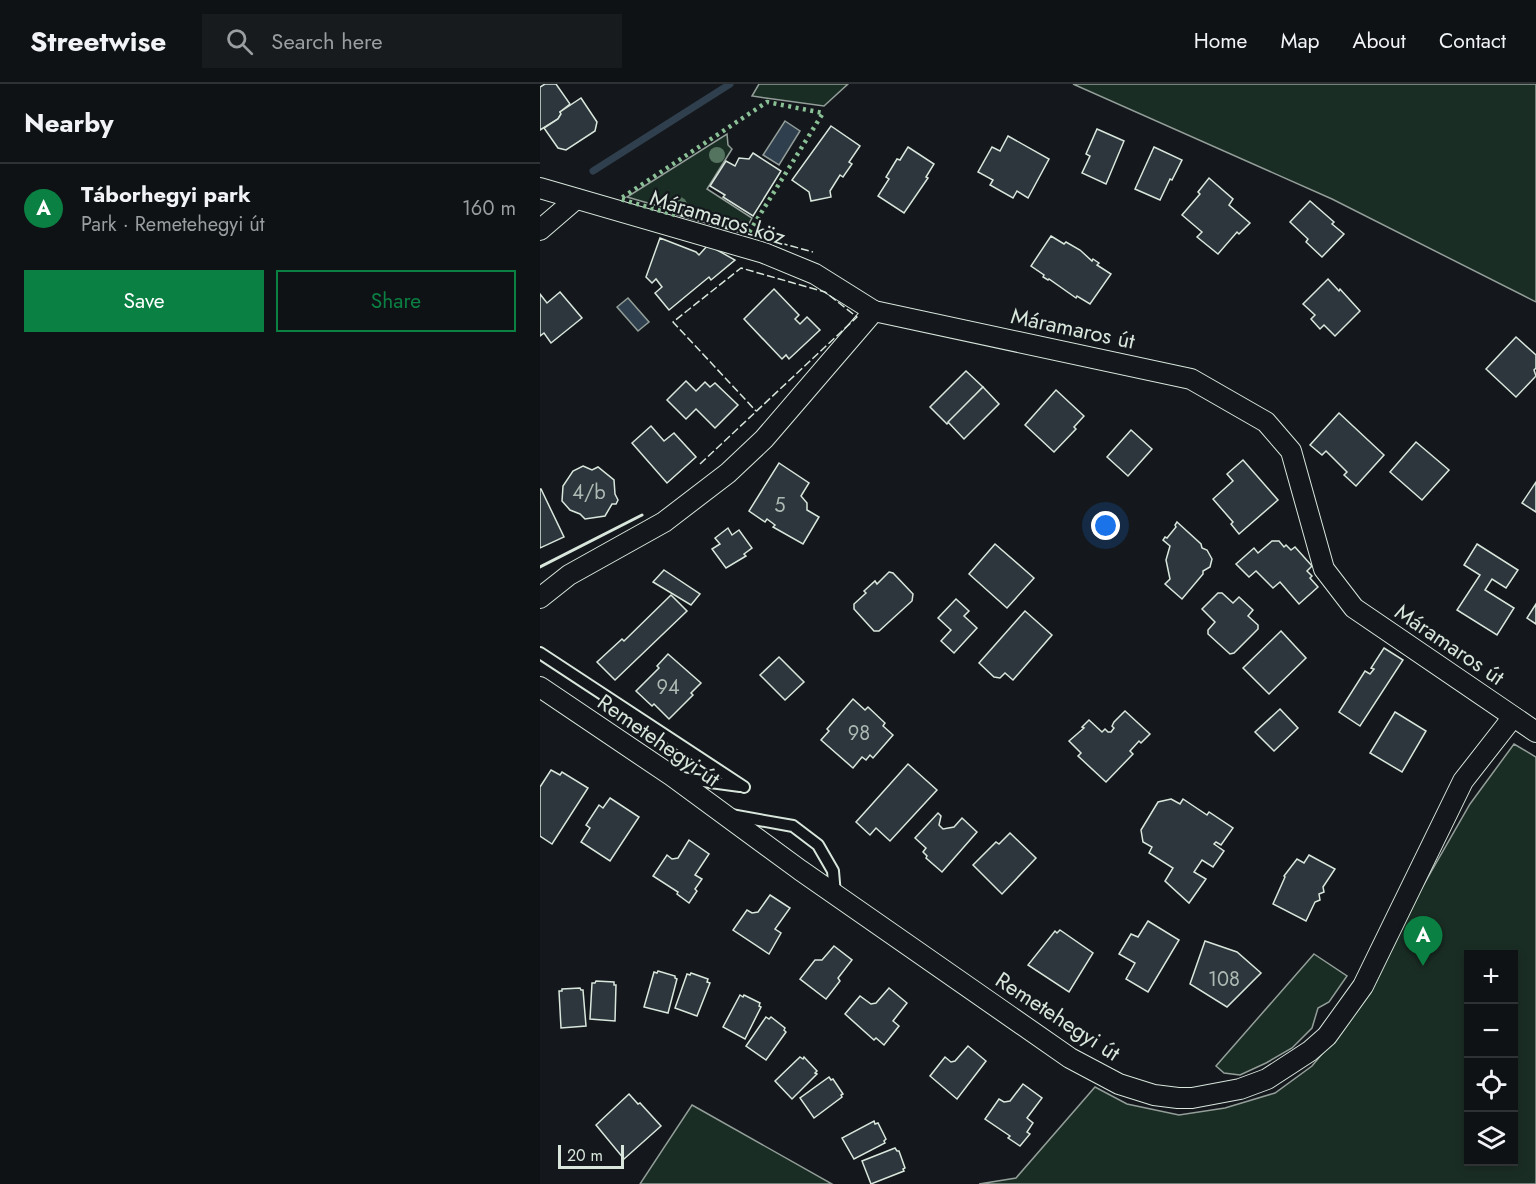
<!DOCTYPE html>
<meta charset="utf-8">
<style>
body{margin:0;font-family:Jost,sans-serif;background:#181b1e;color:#f1f3f6}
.controls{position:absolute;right:18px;bottom:18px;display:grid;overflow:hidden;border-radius:0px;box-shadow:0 3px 9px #0003}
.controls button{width:54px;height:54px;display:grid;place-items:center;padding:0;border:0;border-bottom:2px solid #2f3234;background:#0f1215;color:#f1f3f6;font:30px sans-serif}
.scale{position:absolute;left:18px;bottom:15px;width:66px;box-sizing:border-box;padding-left:6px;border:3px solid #d8e6dc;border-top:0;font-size:16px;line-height:21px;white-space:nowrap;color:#d8e6dc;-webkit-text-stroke:4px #14181c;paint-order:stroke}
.you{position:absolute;left:566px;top:442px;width:21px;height:21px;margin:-15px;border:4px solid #fff;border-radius:50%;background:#1a73e8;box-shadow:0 0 0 9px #1a73e833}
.badge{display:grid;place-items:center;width:39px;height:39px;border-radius:50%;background:#0b8043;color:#fff;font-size:20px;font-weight:700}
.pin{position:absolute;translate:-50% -50px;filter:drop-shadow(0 2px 3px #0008)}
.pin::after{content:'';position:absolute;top:32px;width:21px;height:18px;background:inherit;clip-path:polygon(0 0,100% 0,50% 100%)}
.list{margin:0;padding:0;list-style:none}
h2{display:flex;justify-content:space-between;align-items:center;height:78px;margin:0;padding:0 24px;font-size:26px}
h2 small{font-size:20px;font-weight:400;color:#9b9ea0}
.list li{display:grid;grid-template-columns:39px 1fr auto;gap:18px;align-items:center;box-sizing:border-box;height:90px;padding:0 24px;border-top:2px solid #2f3234}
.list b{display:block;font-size:22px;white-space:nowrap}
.list p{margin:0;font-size:20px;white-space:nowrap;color:#9b9ea0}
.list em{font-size:20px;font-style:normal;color:#9b9ea0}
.actions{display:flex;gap:12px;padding:18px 24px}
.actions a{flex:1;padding:14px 0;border:2px solid #0b8043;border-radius:0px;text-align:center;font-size:21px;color:#0b8043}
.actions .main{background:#0b8043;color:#fff}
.icon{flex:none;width:33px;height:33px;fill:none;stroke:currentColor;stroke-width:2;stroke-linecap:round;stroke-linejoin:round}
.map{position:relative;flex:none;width:996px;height:1100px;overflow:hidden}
header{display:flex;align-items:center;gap:36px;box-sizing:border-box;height:84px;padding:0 30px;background:#0f1215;border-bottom:2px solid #2f3234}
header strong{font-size:28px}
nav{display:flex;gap:33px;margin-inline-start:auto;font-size:21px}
.search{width:420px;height:54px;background:#181b1e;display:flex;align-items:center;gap:15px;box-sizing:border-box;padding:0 21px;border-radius:0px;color:#9b9ea0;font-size:22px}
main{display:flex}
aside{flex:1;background:#0f1215}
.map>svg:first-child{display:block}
.green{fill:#1a2d24;stroke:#939e99;stroke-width:1.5;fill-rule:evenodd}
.water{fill:#2f3f4d;stroke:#939e99;stroke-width:1.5}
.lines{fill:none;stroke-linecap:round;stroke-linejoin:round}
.stream{stroke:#2f3f4d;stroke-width:7}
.building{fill:#2c363c;stroke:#d8e6dc;stroke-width:1.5}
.service-casing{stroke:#d8e6dc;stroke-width:14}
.minor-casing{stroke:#d8e6dc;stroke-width:22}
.service{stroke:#14181c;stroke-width:10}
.minor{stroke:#14181c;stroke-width:20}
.hedge{stroke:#8ac095;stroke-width:4.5;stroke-dasharray:3 4.5;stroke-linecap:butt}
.fence{stroke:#d8e6dc;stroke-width:1.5;stroke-dasharray:8 3;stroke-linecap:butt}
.wall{stroke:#d8e6dc;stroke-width:3}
.tree{fill:#55745f}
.labels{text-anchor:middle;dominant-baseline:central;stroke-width:4.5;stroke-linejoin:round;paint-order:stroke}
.number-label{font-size:20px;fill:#adbab4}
.street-label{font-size:22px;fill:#d8e6dc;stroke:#14181c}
</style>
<header>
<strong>Streetwise</strong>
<div class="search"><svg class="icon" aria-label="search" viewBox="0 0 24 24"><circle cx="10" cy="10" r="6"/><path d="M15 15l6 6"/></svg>Search here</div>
<nav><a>Home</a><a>Map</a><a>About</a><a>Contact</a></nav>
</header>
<main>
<aside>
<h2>Nearby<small></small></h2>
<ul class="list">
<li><span class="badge">A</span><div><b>Táborhegyi park</b><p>Park · Remetehegyi út</p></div><em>160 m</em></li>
</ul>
<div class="actions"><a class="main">Save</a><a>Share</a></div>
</aside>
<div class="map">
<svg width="996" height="1100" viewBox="0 0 996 1100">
<rect width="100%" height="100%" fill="#14181c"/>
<!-- green -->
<g class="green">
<path d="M219 0H308L284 22 212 12Z"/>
<path d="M533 0H996V218L792 115Z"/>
<path d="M187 50 188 61 192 65 167 105 212 134 205 147 87 113Z"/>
<path d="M974 660 996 673V1100H439L476 1094 555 1003 587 1020 639 1031 685 1024 735 1009 772 982 797 952 930 720ZM928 870H974V1078H928Z"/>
<path d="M774 870 807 892 789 918 778 924 772 944 752 964 726 979 700 991 684 989 676 982Z"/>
<path d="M152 1021 292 1100H100Z"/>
</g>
<!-- water -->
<g class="water">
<path d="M245 37 260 47 239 81 223 71Z"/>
<path d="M88 214 109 238 98 247 77 223Z"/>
</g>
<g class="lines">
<!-- stream -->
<path class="stream" d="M53 87 190 0"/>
</g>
<!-- building -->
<g class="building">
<path d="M5 0H16L30 20 20 28 21 30 18 35 0 46V3Z"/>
<path d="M41 14 57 38 55 47 26 66 18 64 4 44 18 35 21 30 20 28Z"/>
<path d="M291 42 320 62 309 78 312 80 303 93 300 91 290 107 291 113 271 117 269 108 252 96Z"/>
<path d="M557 45 584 57 566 100 542 89 550 72 546 70Z"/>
<path d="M468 52 509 75 488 114 477 107 473 114 450 101 453 96 438 88 452 63 460 67Z"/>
<path d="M368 63 394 80 386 93 388 94 364 129 338 112 349 95 346 93 357 75 360 76Z"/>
<path d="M614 63 642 76 632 96 630 95 620 116 595 105Z"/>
<path d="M213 69 241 87 213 132 183 113 185 111 170 102 186 77 195 82 199 74 209 75Z"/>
<path d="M669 94 693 115 689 121 710 139 699 150 697 148 678 170 657 153 662 148 642 131 660 110 658 108Z"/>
<path d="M770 117 794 138 792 140 804 150 782 173 766 158 768 155 750 138Z"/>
<path d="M511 152 524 160 526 158 540 166 552 177 553 175 559 179 557 181 571 190 550 220 537 212 536 214 509 195 508 196 503 193 504 191 491 182Z"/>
<path d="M120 154 156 168 159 171 168 161 195 176 171 196 169 193 129 226 115 209 122 203 116 195 112 199 106 193Z"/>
<path d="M788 195 799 207 800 205 820 227 795 252 784 241 780 245 771 235 775 231 763 220Z"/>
<path d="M234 205 259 231 255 235 260 240 267 233 280 246 249 275 246 271 242 275 204 235Z"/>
<path d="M20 208 42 234 11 259 4 249 0 252V210L7 219Z"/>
<path d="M976 253 996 271V284L994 286 996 292 976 313 946 285Z"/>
<path d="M426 287 443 303 407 340 390 323Z"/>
<path d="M146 297 156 307 165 298 170 303 175 299 198 321 175 344 156 325 146 335 127 316Z"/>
<path d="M443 303 459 320 424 355 408 338Z"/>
<path d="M516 306 544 332 534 343 536 345 514 368 485 341Z"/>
<path d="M799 329 844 371 816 402 804 391 807 388 786 367 782 371 770 361Z"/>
<path d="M111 342 124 357 134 349 156 373 127 399 92 359Z"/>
<path d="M591 346 612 365 588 392 567 373Z"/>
<path d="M876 358 909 386 882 416 850 388Z"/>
<path d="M703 376 738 416 699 450 691 440 693 438 673 415 693 397 687 390Z"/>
<path d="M239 379 269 399 261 412 267 419V426L279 433 263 460 233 443 235 441 227 435 225 438 209 427Z"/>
<path d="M43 382 52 386 58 383 74 396 75 410 78 416 76 420H72L65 432 45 435 40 430 30 426 22 417 23 402 33 387Z"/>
<path d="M996 398V428L982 419Z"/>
<path d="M0 405H1L24 453 0 464Z"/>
<path d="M637 438 661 460 662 464 667 466 672 475 670 483 663 487V490L642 515 625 500 630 495 626 476 630 462 623 456 625 453 627 454 636 443 635 441Z"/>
<path d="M188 444 192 451 199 446 212 464 204 470 206 472 186 484 172 465 180 460 175 454Z"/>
<path d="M732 457H739L744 463 746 461 751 466 755 463 772 482 767 487 772 492 770 494 778 503 759 520 740 498 733 504 716 487 709 493 696 480 714 464 718 469Z"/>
<path d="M455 460 494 494 467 524 429 490Z"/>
<path d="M937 460 978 486 966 504 952 495 945 506 974 524 957 551 917 526 940 491 924 481Z"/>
<path d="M124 486 160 510 151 521 113 498Z"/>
<path d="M349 488 353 489 373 510 372 517 339 547H334L314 525V520L326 509 324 507 335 497 337 500Z"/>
<path d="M678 509H682L693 519 699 513 713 526 708 532 718 541V545L694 569 690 570 668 550V546L675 538 662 525Z"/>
<path d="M131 511 147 527 75 596 57 578 82 555 84 557Z"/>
<path d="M416 515 429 527 424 532 437 544 414 569 401 557 411 546 398 534Z"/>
<path d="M996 520V540L987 534Z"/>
<path d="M485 527 512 551 473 596 465 589 460 594 454 593 439 579Z"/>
<path d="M741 547 766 574 729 610 703 584Z"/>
<path d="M844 564 863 576 820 642 799 628 825 587 830 590 834 585 831 584Z"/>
<path d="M128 570 161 599 151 609 153 611 129 635 114 620 112 622 96 607 119 584 117 582Z"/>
<path d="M239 573 264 598 245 616 220 591Z"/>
<path d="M313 615 325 626 328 623 345 639 343 642 353 651 333 674 330 671 326 676 322 673 313 684 281 656 289 647 287 645Z"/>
<path d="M740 625 758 644 734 667 715 648Z"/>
<path d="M585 627 610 650 601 659 599 657 590 667 593 670 566 698 538 672 541 669 529 657 544 644 542 643 549 636 562 648 565 645 568 648H571L574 644 572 642 574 638Z"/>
<path d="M855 628 886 647 862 688 830 669Z"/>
<path d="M368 680 397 706 350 757 336 744 330 751 316 738Z"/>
<path d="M11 686 20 691 22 688 48 704 12 760 0 752V703Z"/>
<path d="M70 714 99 733 70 777 41 758 50 744 46 741 59 721 63 724Z"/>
<path d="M631 715 640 720 643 715 667 731 669 728 693 744 681 761 676 758 674 760 684 767 673 783 662 776 654 788 666 795 649 819 625 797 633 784 609 769 612 763 603 758 601 746 618 718Z"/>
<path d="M398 729 401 732 399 741 403 745 414 743 422 734 437 748 402 788 386 774 387 772 383 768 386 764 375 754Z"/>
<path d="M470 749 496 774 462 810 433 781 456 758 459 760Z"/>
<path d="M149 756 169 770 155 791 162 795 155 805 157 807 149 819 137 810 138 808 113 792 127 771 132 775 138 774Z"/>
<path d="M769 771 795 785 783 803 784 808 779 810 780 816 775 818 766 837 733 820 745 793 744 792 757 775 764 779Z"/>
<path d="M230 811 250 824 235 845 241 849 229 870 193 846 207 826 212 829 218 828Z"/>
<path d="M608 837 639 856 608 908 586 895 595 879 579 870 591 850 598 853Z"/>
<path d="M520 846 553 869 529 908 488 881 515 847 517 849Z"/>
<path d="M665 857 697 868 721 889 687 923 650 900Z"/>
<path d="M294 862 312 876 298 894 300 897 286 915 260 895 275 876H282Z"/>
<path d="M118 887 135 892V894L137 895 128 929 104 923 114 888 117 889Z"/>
<path d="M151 889 168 895 167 898 170 899 157 932 135 924 147 890 150 891Z"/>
<path d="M56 897 74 898V901H76L75 937 50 935 52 899H55Z"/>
<path d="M40 904 41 906H43L46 942 21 944 19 907H22V905Z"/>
<path d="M349 904 367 919 353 937 359 942 344 961 336 954 334 956 305 930 320 912 331 920 336 919Z"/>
<path d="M200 911 203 913 204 911 220 919 219 922 221 923 205 955 183 943Z"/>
<path d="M226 933 229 935 231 933 245 944 244 946 246 948 226 976 206 962Z"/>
<path d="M428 962 446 977 417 1015 390 992 405 973 411 978 415 977Z"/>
<path d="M260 973 263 975 264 973 277 987 275 989 277 990 252 1015 235 997Z"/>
<path d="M289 993 291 996 293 995 303 1010 301 1011 302 1013 274 1034 260 1014Z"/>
<path d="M483 1000 502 1014 487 1034 493 1039 487 1048 490 1050 480 1062 468 1054 470 1052 445 1035 459 1015 464 1018 470 1017Z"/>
<path d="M89 1010 98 1020 100 1019 121 1042 84 1075 56 1041Z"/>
<path d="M334 1037 335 1040 338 1039 346 1055 344 1057 345 1059 314 1075 302 1054Z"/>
<path d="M355 1064 357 1067H359L365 1084 363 1085 364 1087 331 1100 322 1077Z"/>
</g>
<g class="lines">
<defs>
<g id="service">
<path d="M0 569 204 703"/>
<path d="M141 694 200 702"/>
<path d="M191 731 253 742 278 761 293 787 295 811"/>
</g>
<g id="minor">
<path d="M0 104 224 169 275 190 334 227 651 295 726 338 751 367 784 485 814 524 996 648"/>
<path d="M0 146 36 115"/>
<path d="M0 514 29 491 124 438 188 389 224 355 334 227"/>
<path d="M0 603 132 692 260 786 530 974 579 1000 614 1011 638 1014H652L700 1005 727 995 770 967 787 952 823 902 923 697 973 633"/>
</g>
</defs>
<!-- service casing -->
<use href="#service" class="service-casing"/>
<!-- minor casing -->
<use href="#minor" class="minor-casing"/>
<!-- service -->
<use href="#service" class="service"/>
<!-- minor -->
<use href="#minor" class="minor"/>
<!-- hedge -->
<path class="hedge" d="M135 131 80 115 227 18 283 29 208 150"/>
<!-- fence -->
<g class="fence">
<path d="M208 150 273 168"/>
<path d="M160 380 317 233 285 208 201 184 133 238 216 327"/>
</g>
<!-- wall -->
<g class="wall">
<path d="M137 130 205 149"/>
<path d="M0 483 102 431"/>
</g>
</g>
<!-- trees -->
<g class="tree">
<circle cx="177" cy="71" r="8"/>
<circle cx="139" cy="121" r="8"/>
</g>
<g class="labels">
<!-- number labels -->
<g class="number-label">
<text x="49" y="408">4/b</text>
<text x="240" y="421">5</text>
<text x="128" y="603">94</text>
<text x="319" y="649">98</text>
<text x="684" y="895">108</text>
</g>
<!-- street labels -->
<g class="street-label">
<text transform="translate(178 133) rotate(17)">Máramaros köz</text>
<text transform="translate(533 244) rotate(12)">Máramaros út</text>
<text transform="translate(910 560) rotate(34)">Máramaros út</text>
<text transform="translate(119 656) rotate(35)">Remetehegyi út</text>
<text transform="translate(518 932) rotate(33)">Remetehegyi út</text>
</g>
</g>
</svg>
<div class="controls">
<button>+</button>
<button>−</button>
<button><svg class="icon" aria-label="locate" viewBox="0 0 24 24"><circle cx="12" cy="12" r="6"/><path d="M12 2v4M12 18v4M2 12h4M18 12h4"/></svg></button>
<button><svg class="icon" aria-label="layers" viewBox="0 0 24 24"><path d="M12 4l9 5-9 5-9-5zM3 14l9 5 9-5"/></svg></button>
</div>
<div class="scale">20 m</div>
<div class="you"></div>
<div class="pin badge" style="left:883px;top:882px">A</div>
</div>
</main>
